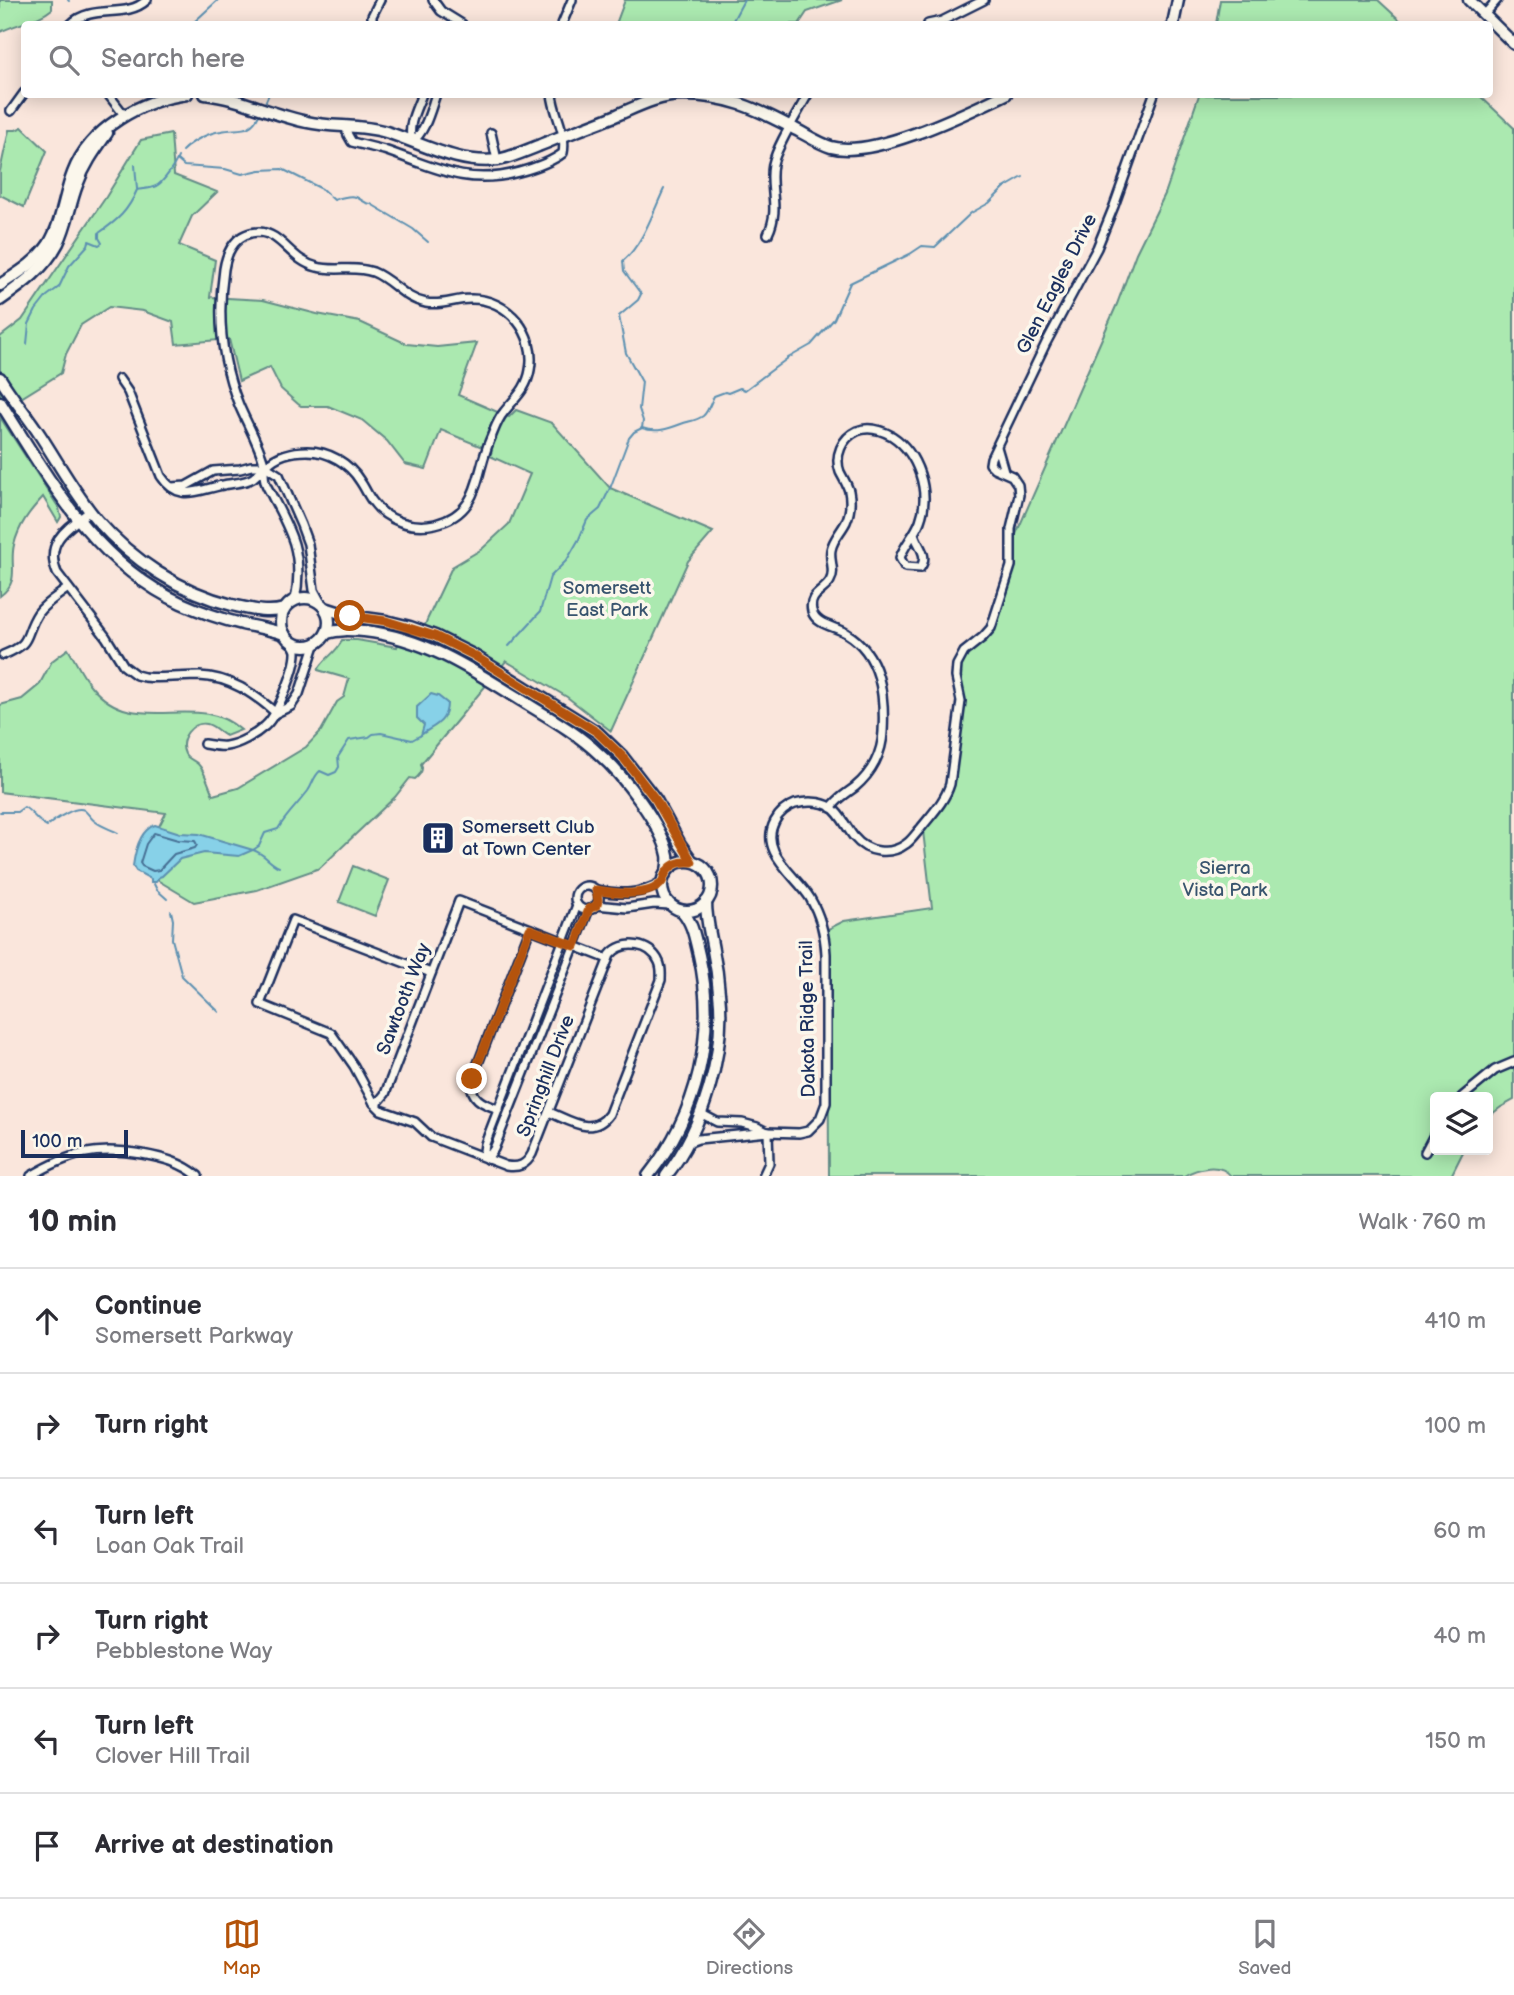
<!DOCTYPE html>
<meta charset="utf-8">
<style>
body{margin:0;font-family:"Balsamiq Sans",sans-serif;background:#f2f2f3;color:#2b2b33}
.controls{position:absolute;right:21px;bottom:21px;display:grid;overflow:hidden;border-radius:7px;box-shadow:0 4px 18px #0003}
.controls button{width:63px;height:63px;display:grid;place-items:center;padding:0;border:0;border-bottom:2px solid #e1e1e2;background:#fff;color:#2b2b33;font:35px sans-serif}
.scale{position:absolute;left:21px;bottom:18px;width:107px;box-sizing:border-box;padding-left:7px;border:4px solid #1b2f5e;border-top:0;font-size:19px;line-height:24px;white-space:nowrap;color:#1b2f5e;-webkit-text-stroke:5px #fbf7ec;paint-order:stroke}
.stop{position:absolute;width:21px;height:21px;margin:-16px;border:5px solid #b45309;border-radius:50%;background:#fff}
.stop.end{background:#b45309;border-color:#fff;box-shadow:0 2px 7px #0008}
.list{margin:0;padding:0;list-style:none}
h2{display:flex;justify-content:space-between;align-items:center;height:91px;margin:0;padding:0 28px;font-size:30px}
h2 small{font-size:23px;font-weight:400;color:#7c7c81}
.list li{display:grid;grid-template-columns:46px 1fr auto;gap:21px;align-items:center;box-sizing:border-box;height:105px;padding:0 28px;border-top:2px solid #e1e1e2}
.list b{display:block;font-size:26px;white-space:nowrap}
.list p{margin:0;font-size:23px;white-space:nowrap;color:#7c7c81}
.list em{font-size:23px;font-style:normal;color:#7c7c81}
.icon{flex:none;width:38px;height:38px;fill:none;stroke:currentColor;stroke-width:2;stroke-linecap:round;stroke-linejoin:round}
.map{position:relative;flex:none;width:1514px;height:1176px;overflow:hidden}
.search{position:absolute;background:#fff;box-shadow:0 4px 18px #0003;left:21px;right:21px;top:21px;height:77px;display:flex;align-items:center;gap:18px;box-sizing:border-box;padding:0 24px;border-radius:7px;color:#7c7c81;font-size:26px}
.sheet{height:721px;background:#fff}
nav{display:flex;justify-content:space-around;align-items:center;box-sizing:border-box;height:98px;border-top:2px solid #e1e1e2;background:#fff;font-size:19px;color:#7c7c81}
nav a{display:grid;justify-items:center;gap:4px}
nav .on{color:#b45309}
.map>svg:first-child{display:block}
.green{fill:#abe9b0;stroke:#638c87;stroke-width:2}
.water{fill:#87d1e8;stroke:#5c90b1;stroke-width:2}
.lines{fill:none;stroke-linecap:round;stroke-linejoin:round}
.shore{stroke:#467095;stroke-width:2}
.stream{stroke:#5c90b1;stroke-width:2}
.street-casing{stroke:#1b2f5e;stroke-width:12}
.secondary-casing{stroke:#1b2f5e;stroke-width:15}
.street{stroke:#fbf7ec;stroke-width:7}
.secondary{stroke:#fbf7ec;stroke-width:10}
.route{stroke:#b45309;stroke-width:9}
.labels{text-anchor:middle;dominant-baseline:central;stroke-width:7;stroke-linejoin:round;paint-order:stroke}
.street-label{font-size:19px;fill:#1b2f5e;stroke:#fbf7ec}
.park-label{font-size:19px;fill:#38546e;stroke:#fbf7ec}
.poi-label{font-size:19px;fill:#1b2f5e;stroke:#fbf7ec;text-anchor:start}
</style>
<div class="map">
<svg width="1514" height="1176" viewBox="0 0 1514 1176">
<rect width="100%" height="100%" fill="#fae6dc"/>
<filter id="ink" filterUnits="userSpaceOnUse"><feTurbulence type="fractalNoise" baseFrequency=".0143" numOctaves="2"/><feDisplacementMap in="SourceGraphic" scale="14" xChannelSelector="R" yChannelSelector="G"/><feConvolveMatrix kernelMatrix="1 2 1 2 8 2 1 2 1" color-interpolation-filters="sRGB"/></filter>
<g filter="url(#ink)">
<!-- green -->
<g class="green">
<path d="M0 0H52V9C38 21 18 23 0 32Z"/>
<path d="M625 0H842L807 12 799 24H616Z"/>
<path d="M1220 0H1378L1404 24H1216Z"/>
<path d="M1199 95H1479L1514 128V1100L1501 1107 1488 1117V1097H1435V1150H1464L1451 1176H1231C1220 1162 1197 1168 1184 1176H829L828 929 844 921 932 908 923 831 950 792 963 700 959 676 960 663 969 651 988 638 997 621 1014 567 1013 541 1117 304 1136 253 1165 194Z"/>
<path d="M22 127 47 151 24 207 0 195V171L9 130H16Z"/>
<path d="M171 134 174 175 217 192 192 216 179 245 215 260 210 297 263 300 317 314 360 322 407 344 437 347 477 343 458 395 509 417 516 410 552 423 610 488 713 532 688 561 611 731 567 697 506 661 421 764C424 770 420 775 415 779L410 778 395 797 320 868 257 890 194 902 137 868 166 813 0 792V705L22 699 39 685 52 661 68 649C76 661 82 676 91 686 135 740 195 689 241 730L226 736C219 732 215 726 207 724 192 721 178 739 185 754 188 759 194 760 198 764 205 771 209 786 213 795L238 788 306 747 321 731 337 702 344 697 349 679 318 670C324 658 338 652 342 640H357L397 647 398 644 416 649 427 620 452 567 482 549 509 524 530 474 490 456 492 451 441 430 426 469 405 464 387 441 362 420 328 406H301L298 404 281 389 270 367 239 381 229 339 176 344 173 322 143 311 109 307 81 325 66 354 61 373 0 411V337L22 320 106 197 141 140Z"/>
<path d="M0 417 59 508 61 517 58 522 43 497C29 512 19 525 14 545 9 565 21 581 0 596Z"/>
<path d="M353 866 389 880 375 916 339 902Z"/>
</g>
<!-- water -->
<g class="water">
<path d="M431 694 438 696 447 703C447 723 434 725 421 735L424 725 417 718V707Z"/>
<path d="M155 825 180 833 199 834 253 850 239 856 204 853 180 859 162 876 159 877 156 882H151V879L136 871 133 866C135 851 140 830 155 825Z"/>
</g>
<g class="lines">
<!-- shore -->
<path class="shore" d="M154 833 178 840 195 841 197 845 195 848 174 854 159 870 153 871 142 866 140 863 146 844Z"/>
<!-- stream -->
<g class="stream">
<path d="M68 0 69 1"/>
<path d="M194 24 193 23 218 0"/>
<path d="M731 24 744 0"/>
<path d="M265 103 269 94"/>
<path d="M182 151C192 141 208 133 221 131 239 127 250 134 259 115"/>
<path d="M177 160 184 166 225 169 242 174 260 170 282 169 322 189 334 200C340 198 350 195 356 197 363 200 364 204 371 204L413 229 428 242"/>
<path d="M135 165 137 189"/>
<path d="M27 344 29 324 36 310 47 296 59 287 69 266 88 245 89 241 99 245 102 243 99 238V233C118 220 128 211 137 190 143 189 150 189 156 186 163 183 175 165 178 157"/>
<path d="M642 428C656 433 668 429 681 424 689 421 696 421 703 416 708 412 711 402 714 396L725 392 728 393 740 388 745 390 788 358 811 345 834 319 850 283 910 254 922 246 935 247 971 213 989 203 1004 188 1023 177"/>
<path d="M509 646 540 612 550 577 567 560 579 539 587 520 600 509 611 486 629 438 634 432 642 428 643 421 639 409 642 382 626 353 619 316 638 300 641 294 624 271 623 261C643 244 653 212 664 189"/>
<path d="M0 812H17L24 807C33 812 37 822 47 826 55 820 75 805 84 810 88 813 91 819 96 822 102 827 111 829 118 833"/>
<path d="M279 867C269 863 264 853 253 850L259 846 265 833 278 829C286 815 298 804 308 791 313 784 313 777 320 771L329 775 336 772 339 767 338 757 349 740 369 737 373 734 381 733 412 740 421 735"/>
<path d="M153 882 157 890 167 899"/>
<path d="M171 911 173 920 172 939 182 976 219 1012"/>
</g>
<defs>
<g id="street">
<path d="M433 0 441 11 462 24"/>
<path d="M1484 15 1497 0"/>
<path d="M71 24C93 3 125 20 147 0"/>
<path d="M372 24V16L380 0"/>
<path d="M562 24 572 0"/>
<path d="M928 24 942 21 984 0"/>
<path d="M108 94 125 116"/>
<path d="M422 94C416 110 407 125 412 142 426 131 430 111 436 94"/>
<path d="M11 111 24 93"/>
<path d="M345 125 348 135 352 142C363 145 373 147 384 150 432 166 465 187 519 172 534 168 550 163 563 153 567 132 554 115 552 94"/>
<path d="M491 133 497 160"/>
<path d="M768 234C781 207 768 190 773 164 777 145 798 113 808 94"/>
<path d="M119 379 128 392 161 476C179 503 197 490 223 485 232 483 245 483 253 478 258 474 262 469 267 465 277 455 293 451 307 451 329 451 349 463 360 481 365 488 368 496 373 502 387 521 412 529 435 524 481 513 475 474 490 440 494 431 497 420 504 412 515 398 527 389 530 370 537 334 508 298 470 299 455 299 442 306 426 303 404 299 393 280 373 272 354 265 335 272 317 267 291 261 282 233 259 232 237 232 227 250 224 269 217 316 221 361 239 405 247 424 258 442 264 463 265 469 263 475 265 481 266 487 271 493 273 498 281 513 289 528 294 544 299 562 299 581 295 600"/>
<path d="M997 447 1004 471"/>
<path d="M265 466 279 475 301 525 308 544 314 590 321 603"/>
<path d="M172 487 186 486 213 471 240 469 251 466H265"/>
<path d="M90 511C68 528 44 541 57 573L106 637 124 666 136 675 144 677C162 679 181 676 199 676 230 677 253 693 276 713"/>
<path d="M3 655C34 643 23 636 38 613 45 603 59 595 68 588"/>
<path d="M276 713 291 706 299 694 315 645"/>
<path d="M204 744C211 745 219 747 226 746 239 744 255 735 265 726 277 716 297 667 296 651 295 647 293 645 291 642"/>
<path d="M831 808C838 798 846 794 855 787 872 773 882 753 883 732 885 695 881 654 846 633 835 626 816 625 812 611 808 594 824 592 830 581 836 571 829 561 831 550 833 539 841 532 846 522 850 513 851 501 849 491 847 484 843 478 840 472 834 456 842 438 857 431 869 426 881 430 892 436 918 453 931 492 920 521 915 535 904 545 900 558L905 567 920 568C930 555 917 546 914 533"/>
<circle cx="587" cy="898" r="12"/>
<path d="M596 890C621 895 640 895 662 882"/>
<path d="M596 905 627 908 654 904 670 905"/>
<path d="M431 973 293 920 260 1004 331 1033 354 1066 374 1103 381 1110 415 1122 431 1137 506 1166C519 1168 526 1165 532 1154L610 955C623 939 651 943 659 962 662 968 661 974 661 980L609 1114C593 1137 571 1121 549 1112"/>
<path d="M1462 1097 1495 1070 1514 1062"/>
<path d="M374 1103 380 1100 385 1094 459 901 608 959"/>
<path d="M499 1109C482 1104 469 1098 472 1079L530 929"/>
<path d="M700 1113 717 1122 742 1123 757 1127 767 1132"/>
<path d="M687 1143 698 1139 768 1132 799 1133 808 1131 820 1119 826 1103V954C825 935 820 915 810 898 796 875 758 852 775 821 779 813 787 807 795 804 806 801 821 801 831 807 841 814 846 827 854 837 867 853 890 856 906 844 912 840 916 833 921 828 932 814 945 801 950 784L961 701 956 677 957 665 964 652 983 637 991 628 1011 566V529L1019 495 1018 485 1012 476 994 468 990 464 991 458 1046 343 1097 248 1114 206 1154 94"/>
<path d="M1425 1152 1435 1133"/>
<path d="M487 1159 484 1151 485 1144 577 905"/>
<path d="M487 1159 494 1149 589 909"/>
<path d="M31 1176C70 1153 96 1146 142 1154 163 1158 181 1162 198 1176"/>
<path d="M763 1176 769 1163 768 1132"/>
</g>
<g id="secondary">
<path d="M1469 0 1514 44"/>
<path d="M1173 24 1178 0"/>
<path d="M205 94C241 98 272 115 307 122 333 128 360 124 386 132 422 143 458 165 498 160 512 157 525 151 538 146 564 135 591 126 617 115 638 106 659 95 683 95 727 95 755 108 793 128 805 134 818 143 831 147 873 159 966 113 1006 94"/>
<path d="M0 285C18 273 37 262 49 244 62 223 64 196 73 173 90 128 141 100 187 94"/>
<path d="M0 300C23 284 45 268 58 243 67 225 70 203 77 185 84 165 95 150 107 133"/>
<path d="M0 378C12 398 28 416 40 435 59 464 75 494 97 520 132 560 180 592 232 605 250 609 267 614 284 609"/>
<path d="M0 402C49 479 94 563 181 603 201 612 221 619 242 624 256 627 270 629 284 634"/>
<circle cx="305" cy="622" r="24"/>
<path d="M325 608 350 616 386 621 410 627 435 636 473 655 597 732 622 756 656 800 680 844 692 861"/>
<path d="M327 633C339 629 351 630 364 631 425 638 473 670 524 702 550 718 577 733 599 754 622 774 662 825 668 855 669 860 668 865 667 871"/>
<circle cx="687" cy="886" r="25"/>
<path d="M648 1176C698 1113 717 1033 699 955 695 939 693 923 682 911"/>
<path d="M666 1176C703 1129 726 1052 719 993 718 978 716 964 713 950 710 933 706 919 706 902"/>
</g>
</defs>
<!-- street casing -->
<use href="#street" class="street-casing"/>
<!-- secondary casing -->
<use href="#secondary" class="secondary-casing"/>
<!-- street -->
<use href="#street" class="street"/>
<!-- secondary -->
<use href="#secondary" class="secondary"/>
</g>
</g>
<g class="lines" filter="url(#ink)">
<!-- route -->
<path class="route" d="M350 616 386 621 435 636 473 655 597 732 622 756 656 800 692 862C682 861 673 863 667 871 664 875 664 879 662 882 650 898 612 893 596 890L598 900 597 905 589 909 575 946 530 929 472 1079"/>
</g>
<!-- icons -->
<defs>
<symbol id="building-square" viewBox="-11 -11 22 22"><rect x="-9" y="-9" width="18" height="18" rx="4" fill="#1b2f5e" stroke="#fbf7ec"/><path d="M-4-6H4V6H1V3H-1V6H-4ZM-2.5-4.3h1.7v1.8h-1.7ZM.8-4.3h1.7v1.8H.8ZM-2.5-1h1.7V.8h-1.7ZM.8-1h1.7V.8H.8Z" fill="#fff"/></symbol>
</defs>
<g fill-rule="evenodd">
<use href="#building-square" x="419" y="819" width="38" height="38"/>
</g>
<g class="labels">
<!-- street labels -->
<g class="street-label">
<text transform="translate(1057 284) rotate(-63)">Glen Eagles Drive</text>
<text transform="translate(404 999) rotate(-69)">Sawtooth Way</text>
<text transform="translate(808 1019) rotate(-91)">Dakota Ridge Trail</text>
<text transform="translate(546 1076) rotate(-69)">Springhill Drive</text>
</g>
<!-- park labels -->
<g class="park-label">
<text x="607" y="588">Somersett<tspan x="607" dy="22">East Park</tspan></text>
<text x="1225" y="868">Sierra<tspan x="1225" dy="22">Vista Park</tspan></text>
</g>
<!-- poi labels -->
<g class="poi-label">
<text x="462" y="827">Somersett Club<tspan x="462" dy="22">at Town Center</tspan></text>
</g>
</g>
</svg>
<div class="controls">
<button><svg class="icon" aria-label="layers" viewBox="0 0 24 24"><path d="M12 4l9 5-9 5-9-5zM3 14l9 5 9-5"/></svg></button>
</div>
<div class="scale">100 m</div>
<div class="stop" style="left:350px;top:616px"></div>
<div class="stop end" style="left:472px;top:1079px"></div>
<div class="search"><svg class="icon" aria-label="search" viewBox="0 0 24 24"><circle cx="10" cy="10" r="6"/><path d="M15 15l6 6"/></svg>Search here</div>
</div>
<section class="sheet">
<h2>10 min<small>Walk · 760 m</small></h2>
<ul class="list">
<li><svg class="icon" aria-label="ahead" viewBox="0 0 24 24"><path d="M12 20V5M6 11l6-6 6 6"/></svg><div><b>Continue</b><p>Somersett Parkway</p></div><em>410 m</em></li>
<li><svg class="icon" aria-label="right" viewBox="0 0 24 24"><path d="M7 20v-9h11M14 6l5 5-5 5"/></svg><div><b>Turn right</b></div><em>100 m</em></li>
<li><svg class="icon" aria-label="left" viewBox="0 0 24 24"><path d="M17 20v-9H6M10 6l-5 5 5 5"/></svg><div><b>Turn left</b><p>Loan Oak Trail</p></div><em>60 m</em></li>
<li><svg class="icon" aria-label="right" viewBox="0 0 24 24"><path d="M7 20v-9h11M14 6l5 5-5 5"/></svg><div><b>Turn right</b><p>Pebblestone Way</p></div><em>40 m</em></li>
<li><svg class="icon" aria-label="left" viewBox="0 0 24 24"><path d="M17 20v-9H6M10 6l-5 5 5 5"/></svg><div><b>Turn left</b><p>Clover Hill Trail</p></div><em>150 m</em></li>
<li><svg class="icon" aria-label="arrive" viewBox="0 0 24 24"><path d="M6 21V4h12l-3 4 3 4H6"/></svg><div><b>Arrive at destination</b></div></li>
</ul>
</section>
<nav>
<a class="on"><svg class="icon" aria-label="map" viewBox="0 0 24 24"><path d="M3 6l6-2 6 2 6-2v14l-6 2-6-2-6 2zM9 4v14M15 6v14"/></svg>Map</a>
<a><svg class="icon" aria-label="directions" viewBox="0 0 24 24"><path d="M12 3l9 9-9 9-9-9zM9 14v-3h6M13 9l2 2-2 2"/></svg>Directions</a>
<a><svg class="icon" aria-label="saved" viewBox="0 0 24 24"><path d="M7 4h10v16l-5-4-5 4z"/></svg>Saved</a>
</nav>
